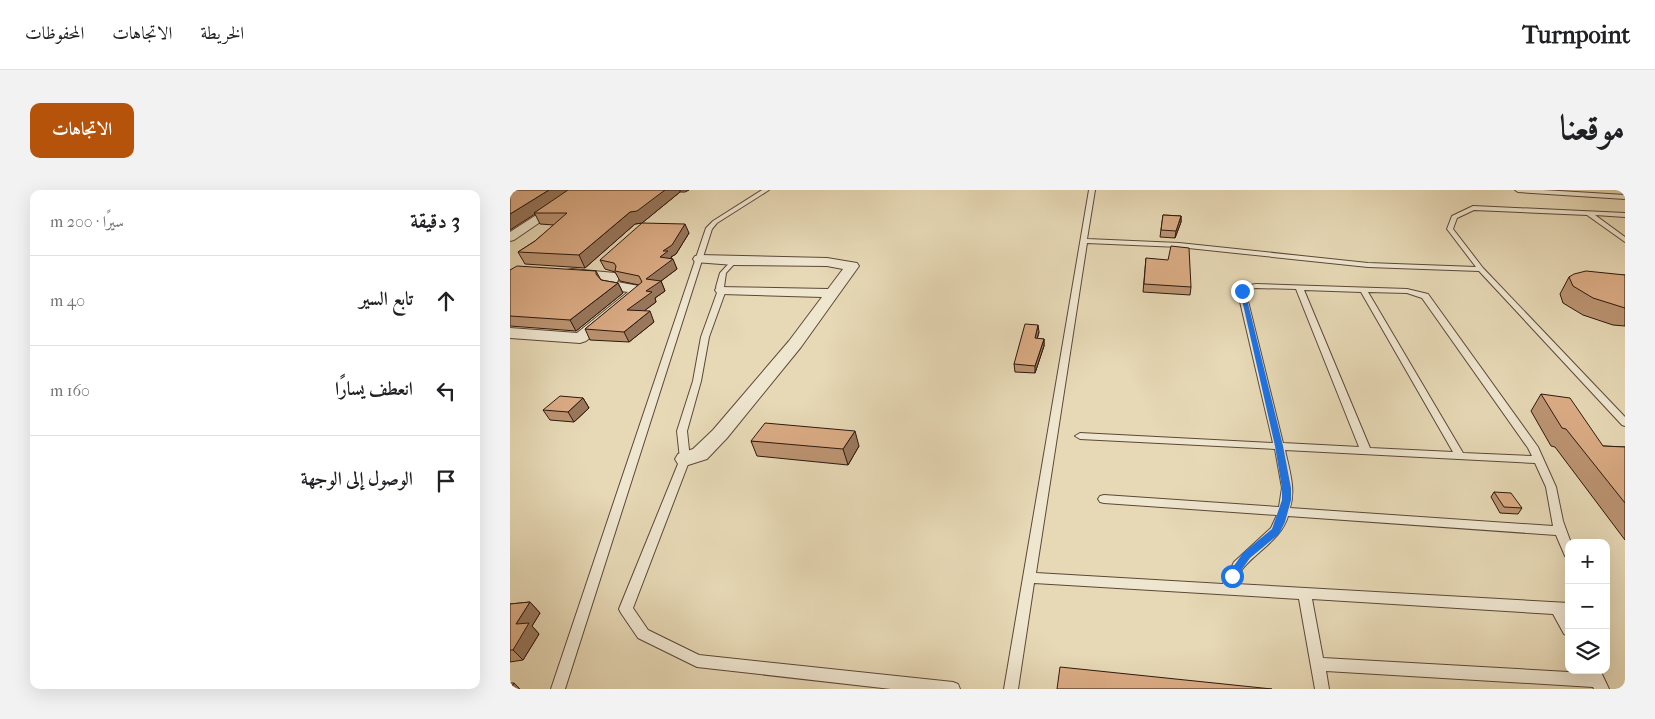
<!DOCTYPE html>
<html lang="ar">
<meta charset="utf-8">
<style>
body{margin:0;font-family:"IM FELL French Canon",Amiri,serif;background:#f2f2f2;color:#202124;direction:rtl}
.controls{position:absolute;right:15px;bottom:15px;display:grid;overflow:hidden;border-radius:10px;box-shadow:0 5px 20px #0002}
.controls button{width:45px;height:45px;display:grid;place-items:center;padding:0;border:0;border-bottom:1px solid #e0e0e0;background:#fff;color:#202124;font:25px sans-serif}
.stop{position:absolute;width:15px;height:15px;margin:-11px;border:4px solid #1a73e8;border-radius:50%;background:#fff}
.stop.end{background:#1a73e8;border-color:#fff;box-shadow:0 1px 5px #0008}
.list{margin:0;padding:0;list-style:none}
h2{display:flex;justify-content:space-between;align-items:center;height:65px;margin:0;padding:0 20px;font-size:21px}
h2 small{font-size:16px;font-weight:400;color:#757577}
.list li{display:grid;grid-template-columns:32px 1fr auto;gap:15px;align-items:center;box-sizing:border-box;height:90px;padding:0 20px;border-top:1px solid #e0e0e0}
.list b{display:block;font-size:19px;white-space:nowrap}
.list em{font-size:16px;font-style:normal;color:#757577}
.icon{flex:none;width:28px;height:28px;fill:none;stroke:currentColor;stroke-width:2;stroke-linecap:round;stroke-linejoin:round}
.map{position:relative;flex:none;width:1115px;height:499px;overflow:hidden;direction:ltr;border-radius:10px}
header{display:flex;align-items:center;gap:30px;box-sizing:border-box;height:70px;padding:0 25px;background:#fff;border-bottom:1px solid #e0e0e0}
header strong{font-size:24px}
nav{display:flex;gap:28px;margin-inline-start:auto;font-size:18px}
.intro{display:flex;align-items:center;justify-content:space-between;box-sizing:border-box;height:120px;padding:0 30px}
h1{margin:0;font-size:35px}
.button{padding:12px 22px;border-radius:10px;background:#b45309;color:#fff;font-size:18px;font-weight:700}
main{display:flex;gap:30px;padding:0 30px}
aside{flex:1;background:#fff;border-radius:10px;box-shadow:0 5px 20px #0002}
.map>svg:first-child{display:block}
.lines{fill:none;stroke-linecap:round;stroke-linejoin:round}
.lane-casing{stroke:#5c4837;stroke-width:2}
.street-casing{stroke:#5c4837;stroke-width:2}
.lane{fill:#efe6d0;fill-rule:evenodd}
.street{fill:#efe6d0;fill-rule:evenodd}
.wall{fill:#bc9472;stroke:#2d180d}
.shaded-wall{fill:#99785d;stroke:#2d180d}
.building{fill:#dbac85;stroke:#2d180d}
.route{fill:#1a73e8}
</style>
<header>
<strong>Turnpoint</strong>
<nav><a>الخريطة</a><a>الاتجاهات</a><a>المحفوظات</a></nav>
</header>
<div class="intro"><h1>موقعنا</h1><a class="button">الاتجاهات</a></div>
<main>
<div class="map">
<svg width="1115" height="499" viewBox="0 0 1115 499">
<rect width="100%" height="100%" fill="#e7d9b6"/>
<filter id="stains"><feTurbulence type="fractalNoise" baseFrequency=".004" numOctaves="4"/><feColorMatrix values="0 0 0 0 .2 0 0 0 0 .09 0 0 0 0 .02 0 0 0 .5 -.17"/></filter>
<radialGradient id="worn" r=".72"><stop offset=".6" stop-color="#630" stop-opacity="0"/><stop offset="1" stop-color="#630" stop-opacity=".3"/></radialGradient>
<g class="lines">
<defs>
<g id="lane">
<path d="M252 0H259L207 33 202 39 55 499H41L196 38 203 31Z"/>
<path d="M579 0H585L577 49 669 53 858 73 966 77 937 39 942 26 963 16 1115 23V27L1085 25 1115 47V52L1077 25 964 20 947 28 943 39 973 78 1115 227V236L1112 235 969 81 858 77 669 57 577 53 526 383 713 394 724 372 761 338 767 325 594 313 590 312 588 309 590 306 594 305 769 317 772 298 765 259 570 249 565 246 570 243 763 253 728 103 730 97 746 94 897 99 918 104 1028 257 1046 297 1053 331 1061 353H1059V368L1055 366 1046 345 778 326C772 348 749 360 734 377 730 381 728 388 726 394L1059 413V425L1057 424 1059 427V446L1054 444 1043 424 802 409 813 468 1076 483 1075 480H1090L1099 499H1084L1083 497 816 481 819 499H805L789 409 524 393 508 499H494ZM746 98 786 99 849 257 773 253 736 103V100ZM794 100 851 102 943 262 860 258ZM858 102 897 103 912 108 1018 258 1022 266 953 263ZM775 260 1025 273 1036 297 1043 336 780 318C786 299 779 279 775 260Z"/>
<path d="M1005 0H1033L1115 5V9L1008 2Z"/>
<path d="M222 70 227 71 216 83 214 97 216 100 199 147 191 191 177 241 180 269 123 418 138 440 189 465 443 492 448 494 450 499H381L187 477 128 448 111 423 109 419 170 269 167 241 183 191 191 147 208 100 206 97 210 83Z"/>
</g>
<g id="street">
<path d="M65 0H77L4 50 0 51V42Z"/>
<path d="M190 65 317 68 347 73 349 76 291 157 217 248 197 269 175 276 168 274 165 269 168 264 183 259 203 240 279 151 312 107 212 104 207 103 205 100 207 97 318 99 333 79 317 76 224 75 185 72 183 69 185 66Z"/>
<path d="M62 79 105 83 109 88 107 92 129 96 135 101 76 151 70 153 0 148V138L67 143 118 102 98 99 93 93 94 90 57 86 55 83 57 80Z"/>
</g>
</defs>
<!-- lane casing -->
<use href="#lane" class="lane-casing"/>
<!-- street casing -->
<use href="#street" class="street-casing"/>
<!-- lane -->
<use href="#lane" class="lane"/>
<!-- street -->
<use href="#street" class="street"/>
</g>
<!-- wall -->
<g class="wall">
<path d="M0 0H179L175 2H170L132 33 125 34 75 78 15 74 8 62 25 51 44 35 30 34 25 24Z"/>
<path d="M653 25 671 26V32L665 48 650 47Z"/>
<path d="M179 43 166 64 161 67 167 79 151 91 155 101 145 108 146 112 134 121 144 132 119 152 80 150 75 139 129 95 110 91 105 82 95 79 90 70Z"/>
<path d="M636 68 681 97 680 105 633 102Z"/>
<path d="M0 80 86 81 91 90 108 93 113 103 66 141 0 136Z"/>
<path d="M1115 85V136L1103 135 1073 125 1053 113 1050 104 1059 87Z"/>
<path d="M529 142 527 149H534V156L525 183 505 182 504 174Z"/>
<path d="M1031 204 1093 256 1115 257V350L1045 257 1041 256 1021 221Z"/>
<path d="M73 208 79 218 64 232 40 230 33 220Z"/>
<path d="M241 251 349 256 338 275 247 266Z"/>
<path d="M984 302 1012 318 1008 324 990 323 981 307Z"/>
<path d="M20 412 30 423 22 436 29 444 13 470 0 472V414Z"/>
</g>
<!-- shaded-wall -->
<g class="shaded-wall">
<path d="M39 0H62L24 23 25 24 0 40V24Z"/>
<path d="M155 0H170V2L132 33 125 34 75 78 69 65 120 22Z"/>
<path d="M671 26V32L665 48 666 41Z"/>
<path d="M175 34 179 43 166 64 161 67 162 70 163 69 167 79 151 91 155 101 145 108 146 112 122 130 117 120 150 67 153 61Z"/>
<path d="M108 93 113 103 66 141 60 130Z"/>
<path d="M140 121 144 132 119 152 114 142Z"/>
<path d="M528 135 529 142 525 156V148Z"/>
<path d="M534 149V156L525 183V176Z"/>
<path d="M73 208 79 218 64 232 58 222Z"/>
<path d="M345 241 349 256 338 275 333 259Z"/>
<path d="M20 412 30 423 22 436 29 444 13 470 3 460 6 434Z"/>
<path d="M4 493 10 499H0Z"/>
</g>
<!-- building -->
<g class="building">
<path d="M0 0H39L0 24Z"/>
<path d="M58 0H155L127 21 120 22 69 65 8 62 25 51 57 23H24Z"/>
<path d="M653 25 671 26 666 41 651 40Z"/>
<path d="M132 33 175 34 162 55 153 61H158L150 67 163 69 136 89 151 91 136 101 142 102 117 120 140 121 114 142 75 139 132 92 129 86 105 81 106 76 104 73 90 70Z"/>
<path d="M661 56 679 58 681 97 634 94 636 68 658 70Z"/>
<path d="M7 76 86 81V84L91 90 108 93 60 130 0 126V80Z"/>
<path d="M1076 81 1115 85V118L1083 108 1063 96 1059 87 1064 84Z"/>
<path d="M515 134 528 135 525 148 534 149 525 176 504 174Z"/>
<path d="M1031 204 1060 208 1093 256 1115 257V313L1056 239 1052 238Z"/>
<path d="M50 206 73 208 58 222 33 220Z"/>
<path d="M255 233 345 241 333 259 241 251Z"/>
<path d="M984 302 1001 303 1012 318 994 317Z"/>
<path d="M20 412 6 434 19 433 3 460H0V414Z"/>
<path d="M550 477 762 499H547Z"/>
<path d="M0 493H4L0 499Z"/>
</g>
<!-- route -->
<path class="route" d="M732 99 735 101 773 256 781 298V310L775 332 769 344 740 368 725 389 722 391 716 386 718 384 733 363 762 339 772 310V298L765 256 730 101Z"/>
<rect width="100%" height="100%" filter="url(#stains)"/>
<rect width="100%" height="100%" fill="url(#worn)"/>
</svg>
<div class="controls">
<button>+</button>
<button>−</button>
<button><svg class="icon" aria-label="layers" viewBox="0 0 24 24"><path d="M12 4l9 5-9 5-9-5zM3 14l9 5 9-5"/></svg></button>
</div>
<div class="stop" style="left:722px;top:386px"></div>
<div class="stop end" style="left:732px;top:101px"></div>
</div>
<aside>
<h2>3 دقيقة<small>سيرًا · 200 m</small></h2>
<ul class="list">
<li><svg class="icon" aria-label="ahead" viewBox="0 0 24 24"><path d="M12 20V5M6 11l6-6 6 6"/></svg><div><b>تابع السير</b></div><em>40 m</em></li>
<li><svg class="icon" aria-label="left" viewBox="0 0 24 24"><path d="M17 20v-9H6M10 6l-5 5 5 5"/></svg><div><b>انعطف يسارًا</b></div><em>160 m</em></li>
<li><svg class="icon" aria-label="arrive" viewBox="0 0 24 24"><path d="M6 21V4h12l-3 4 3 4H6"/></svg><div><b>الوصول إلى الوجهة</b></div></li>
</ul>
</aside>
</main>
